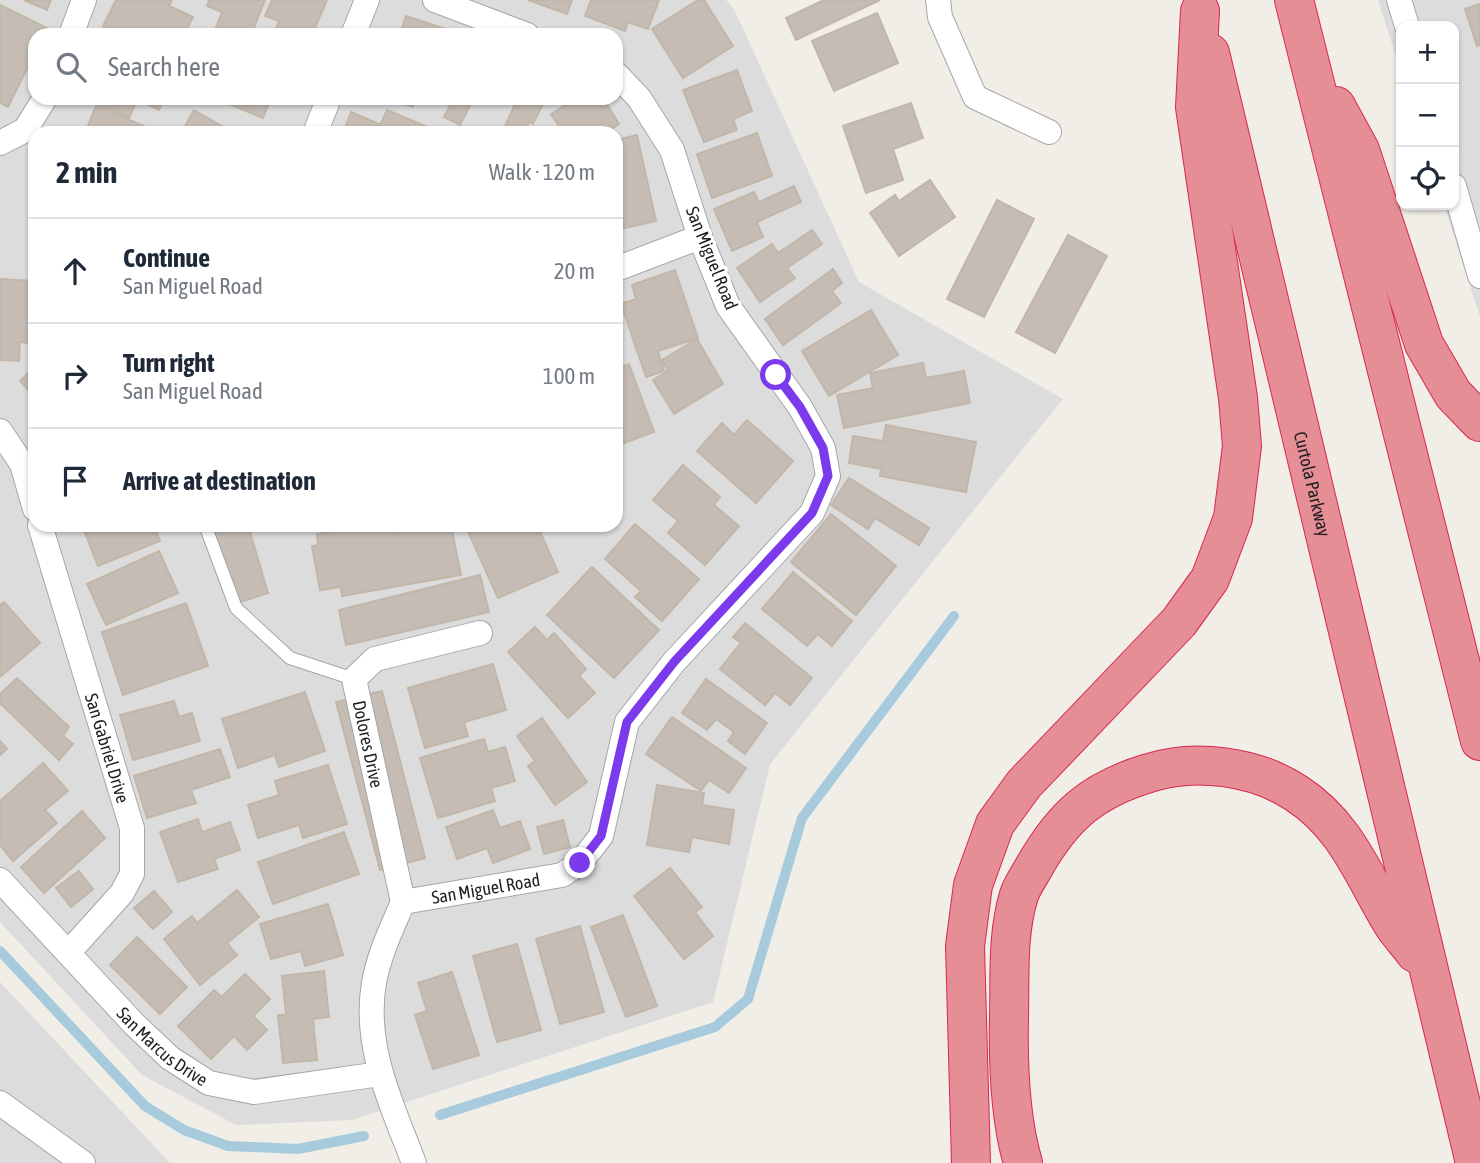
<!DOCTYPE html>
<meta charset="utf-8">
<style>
body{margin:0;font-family:"Asap Condensed",sans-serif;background:#f6f6f7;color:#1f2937}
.controls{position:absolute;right:21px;top:21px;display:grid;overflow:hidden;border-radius:14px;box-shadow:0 2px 5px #0004}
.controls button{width:63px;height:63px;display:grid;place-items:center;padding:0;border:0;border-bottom:2px solid #e0e1e3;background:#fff;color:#1f2937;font:35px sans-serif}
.stop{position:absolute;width:21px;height:21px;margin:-16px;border:5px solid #7c3aed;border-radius:50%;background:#fff}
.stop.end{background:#7c3aed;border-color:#fff;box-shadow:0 2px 7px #0008}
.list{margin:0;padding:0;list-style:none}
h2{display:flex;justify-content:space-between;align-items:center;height:91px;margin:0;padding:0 28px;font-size:30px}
h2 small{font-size:23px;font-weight:400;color:#747a83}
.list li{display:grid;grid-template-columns:46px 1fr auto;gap:21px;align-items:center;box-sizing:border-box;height:105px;padding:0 28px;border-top:2px solid #e0e1e3}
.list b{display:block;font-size:26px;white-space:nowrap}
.list p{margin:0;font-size:23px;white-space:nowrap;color:#747a83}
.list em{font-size:23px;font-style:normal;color:#747a83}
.icon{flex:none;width:38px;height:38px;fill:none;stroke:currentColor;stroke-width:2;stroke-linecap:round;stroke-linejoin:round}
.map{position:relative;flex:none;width:1480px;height:1163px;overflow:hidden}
.search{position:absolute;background:#fff;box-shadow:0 2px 5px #0004;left:28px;top:28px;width:595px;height:77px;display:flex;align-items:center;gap:18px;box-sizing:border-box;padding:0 24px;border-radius:21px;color:#747a83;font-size:26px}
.panel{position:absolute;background:#fff;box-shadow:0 2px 5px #0004;left:28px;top:126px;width:595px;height:406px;border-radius:21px}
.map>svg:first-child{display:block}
.residential{fill:#dddcdc;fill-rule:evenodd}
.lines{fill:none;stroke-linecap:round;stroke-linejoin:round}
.stream{stroke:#a7cbdd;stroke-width:10}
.building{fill:#c5bdb5;stroke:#c2b6a8;stroke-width:2}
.service-casing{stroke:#a6a6a6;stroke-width:14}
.minor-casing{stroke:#a6a6a6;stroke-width:26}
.motorway-casing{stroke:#da2752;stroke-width:40}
.service{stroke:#fff;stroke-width:12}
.minor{stroke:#fff;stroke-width:24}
.motorway{stroke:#e68e96;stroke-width:38}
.route{stroke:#7c3aed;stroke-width:9}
.labels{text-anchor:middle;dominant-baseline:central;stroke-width:7;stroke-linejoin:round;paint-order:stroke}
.street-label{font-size:18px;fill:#1f1f1f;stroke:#fff}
</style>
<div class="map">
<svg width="1480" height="1163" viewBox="0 0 1480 1163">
<rect width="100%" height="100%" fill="#f0eee6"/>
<!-- residential -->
<g class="residential">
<path d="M0 0H726L734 9 859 282 1063 399 770 764 713 1002 352 1120 236 1125 142 1075 0 922ZM35 35H616V98H35ZM35 133H616V525H35Z"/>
<path d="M1378 0H1480V317L1444 205H1454V26H1401V72Z"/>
<path d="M0 982 170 1163H0Z"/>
</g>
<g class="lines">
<!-- stream -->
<g class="stream">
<path d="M0 951 145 1106 184 1130 228 1146 298 1149 364 1136"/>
<path d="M440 1115 715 1027 748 999 802 818 954 616"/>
</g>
</g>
<!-- building -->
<g class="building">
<path d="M24 0H51L47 10Z"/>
<path d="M116 0H172L169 6 193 17 184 35H121L103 26Z"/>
<path d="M209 0H265L251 35H213L222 12 207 6Z"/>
<path d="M272 0H327L312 35H273L279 21 265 16Z"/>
<path d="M528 0H572L567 14Z"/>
<path d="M591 0H659L648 29 628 22 625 31 585 16Z"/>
<path d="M698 0H704L733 46 683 78 652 29Z"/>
<path d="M824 0H880L796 40 786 18Z"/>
<path d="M1480 4V45L1477 46 1465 9Z"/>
<path d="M0 5 47 28 44 35H35V53L8 107 0 103Z"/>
<path d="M877 13 898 63 834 91 812 41Z"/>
<path d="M406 16 454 32 453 35H400Z"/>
<path d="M737 70 752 111 733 119 737 130 704 142 683 90Z"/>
<path d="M85 98H164L159 110 137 100 129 118Z"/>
<path d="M223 98H271L263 118 222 101Z"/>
<path d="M385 98H416L413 107Z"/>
<path d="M454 98H474L460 125 444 117Z"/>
<path d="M507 98H546L533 124 529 122 524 133H502L516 102Z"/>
<path d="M577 98H603L619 124 606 133 588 131 552 133 560 128 551 114Z"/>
<path d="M911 103 923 138 893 149 903 180 866 193 843 126Z"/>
<path d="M96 106 144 126 141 133H85Z"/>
<path d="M194 110 234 133H181Z"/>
<path d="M387 110 430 128 428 133H377Z"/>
<path d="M351 112 379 124 375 133H350L351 131 345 128Z"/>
<path d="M757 133 772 176 712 198 697 154Z"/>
<path d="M637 135 656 221 616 230V140Z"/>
<path d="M930 180 955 217 899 256 870 213 895 195 899 201Z"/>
<path d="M794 186 801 202 757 222 763 237 732 251 714 209 754 192 759 202Z"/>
<path d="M997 200 1034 219 984 317 947 299Z"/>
<path d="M812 230 822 244 787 268 795 278 760 302 737 268 772 244 778 253Z"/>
<path d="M1068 235 1107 256 1055 353 1016 332Z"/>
<path d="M833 269 842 283 832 291 841 303 783 345 765 319Z"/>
<path d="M675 270 698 338 658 351 664 371 646 377 621 304 636 299 632 285Z"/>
<path d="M0 279 32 281 29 343 20 342 19 361 0 360Z"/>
<path d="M871 310 898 355 829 396 802 351Z"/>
<path d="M697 339 723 384 674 414 653 380 668 371 662 360Z"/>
<path d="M923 363 926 378 964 371 970 403 844 428 837 395 873 388 870 373Z"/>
<path d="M629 364 654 432 616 446V369Z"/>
<path d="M35 366V397L20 381Z"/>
<path d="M747 420 793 461 756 503 697 451 722 423 734 435Z"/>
<path d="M886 425 976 442 966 492 880 476 881 469 849 463 853 436 883 441Z"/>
<path d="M683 465 720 497 714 505 739 526 705 565 668 533 678 521 653 500Z"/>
<path d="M849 478 929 528 919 545 875 518 868 529 831 505Z"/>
<path d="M831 514 896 566 856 615 791 562Z"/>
<path d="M635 524 699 579 662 621 635 597 641 591 605 559Z"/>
<path d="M82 525H154L160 541 98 566Z"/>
<path d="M210 525H248L268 593 234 604Z"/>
<path d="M371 525H394L396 532 407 530 406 525H451L461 575 342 596 341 587 320 590 312 546 318 545 317 534Z"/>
<path d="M465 525H537L558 572 498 598Z"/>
<path d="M159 551 178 593 106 625 87 584Z"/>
<path d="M592 567 659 630 614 678 547 615Z"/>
<path d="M793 572 852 621 832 646 818 634 807 646 762 609Z"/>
<path d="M480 575 489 612 346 645 339 610Z"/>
<path d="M4 602 40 643 0 677V605Z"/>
<path d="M186 603 208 666 123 695 102 632Z"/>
<path d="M745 623 812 678 790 705 775 693 765 705 720 669 741 643 733 637Z"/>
<path d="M535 627 547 640 554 633 586 669 579 676 595 693 568 718 508 652Z"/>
<path d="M493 664 506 710 464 722 468 736 425 748 408 688Z"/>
<path d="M17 678 69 727 63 736 73 744 59 760 0 703V694Z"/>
<path d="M706 679 767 723 745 754 728 741 734 732 716 719 707 730 682 713Z"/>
<path d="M382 691 425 858 380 870 336 702Z"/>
<path d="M305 692 325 751 279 767 275 755 238 768 222 719Z"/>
<path d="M174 701 179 717 192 713 200 741 133 760 120 715Z"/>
<path d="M672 717 746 768 729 793 709 780 701 791 646 754Z"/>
<path d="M542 718 587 782 555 805 528 766 535 761 517 736Z"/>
<path d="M484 739 488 752 505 747 515 781 491 788 495 801 438 818 420 758Z"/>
<path d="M0 741 7 749 0 755Z"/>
<path d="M220 749 230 777 191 790 196 803 147 818 134 776Z"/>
<path d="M43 763 68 791 45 810 57 823 13 861 0 845V801Z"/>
<path d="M328 765 347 824 303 838 299 825 258 838 248 805 279 795 275 781Z"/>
<path d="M657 785 704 793 702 805 734 810 729 844 692 837 689 852 647 845Z"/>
<path d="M493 810 500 828 520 821 530 849 493 863 487 848 457 859 446 827Z"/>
<path d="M82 811 105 838 44 893 21 867Z"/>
<path d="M198 819 202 832 230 822 240 850 214 859 218 869 178 882 160 832Z"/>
<path d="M563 820 570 847 544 854 537 827Z"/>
<path d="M344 832 359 874 273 904 258 862Z"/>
<path d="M670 868 702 907 695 912 713 936 684 959 634 896Z"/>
<path d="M79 871 93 889 71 907 56 888Z"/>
<path d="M237 890 259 917 227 943 237 955 200 985 164 939 192 916 197 923Z"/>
<path d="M154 891 172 912 153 929 134 908Z"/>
<path d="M328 904 343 955 305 966 301 951 271 959 260 924Z"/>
<path d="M623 915 657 1006 626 1017 591 927Z"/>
<path d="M580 926 604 1012 560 1024 536 939Z"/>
<path d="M137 937 187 987 160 1014 110 965Z"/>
<path d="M517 944 541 1030 497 1042 473 956Z"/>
<path d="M324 971 329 1017 313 1019 317 1060 283 1063 278 1015H286L282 976Z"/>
<path d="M452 972 479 1055 433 1069 415 1015 427 1011 418 983Z"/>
<path d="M245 974 270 999 253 1016 267 1030 247 1050 234 1036 211 1059 178 1026 214 990 222 997Z"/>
</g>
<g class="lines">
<defs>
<path id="service" d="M205 525 236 608 290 658 354 679"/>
<g id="minor">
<path d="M435 0 527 35"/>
<path d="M938 0 940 17 975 97 1049 132"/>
<path d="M1399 0 1407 26"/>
<path d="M71 35 84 0"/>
<path d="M353 35 367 0"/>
<path d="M315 133 329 98"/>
<path d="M0 143 25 130 45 98"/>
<path d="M1454 186 1480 276"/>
<path d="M616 269 700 237"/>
<path d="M0 431 22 464 35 509"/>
<path id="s1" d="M40 525 132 828V874L122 893 68 953"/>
<path id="s2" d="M0 880 134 1024 170 1058 209 1083 254 1092 380 1074"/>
<path d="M403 902 354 679 375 659 480 633"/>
<path d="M0 1103 83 1163"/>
<path id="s3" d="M414 1163C392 1105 363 1047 374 983 379 954 392 928 403 902L562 875 580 863 601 836 627 722 674 662 812 513 828 476 823 448 800 407 728 306 700 237 672 150 639 98 616 74"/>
</g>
<g id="motorway">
<path d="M1294 0 1480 741"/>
<path id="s4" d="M1210 53 1475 1163"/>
<path d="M1336 106 1360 150 1424 344 1453 394 1480 422"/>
<path d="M971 1163 965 946 973 885 995 824 1024 784 1179 622 1210 579 1233 518 1242 446 1238 398 1195 107 1200 11"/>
<path d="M1023 1163C1010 1119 1008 1062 1009 1016 1010 976 1007 934 1019 895 1022 886 1029 876 1034 867 1063 816 1092 790 1149 773 1195 758 1255 766 1296 793 1346 825 1363 875 1392 923 1399 934 1408 943 1415 953"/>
</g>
</defs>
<!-- service casing -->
<use href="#service" class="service-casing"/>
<!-- minor casing -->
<use href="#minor" class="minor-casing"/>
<!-- motorway casing -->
<use href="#motorway" class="motorway-casing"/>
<!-- service -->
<use href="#service" class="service"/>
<!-- minor -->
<use href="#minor" class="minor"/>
<!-- motorway -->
<use href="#motorway" class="motorway"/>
</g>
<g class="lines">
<!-- route -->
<path class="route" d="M580 863 601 836 627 722 674 662 812 513 828 476 823 448 800 407 776 375"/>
</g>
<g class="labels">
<!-- street labels -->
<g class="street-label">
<text transform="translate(712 258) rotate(68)">San Miguel Road</text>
<text stroke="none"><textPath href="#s4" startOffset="443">Curtola Parkway</textPath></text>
<text transform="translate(368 744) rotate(78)">Dolores Drive</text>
<text stroke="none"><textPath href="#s1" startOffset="233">San Gabriel Drive</textPath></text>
<text stroke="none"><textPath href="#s3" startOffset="357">San Miguel Road</textPath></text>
<text stroke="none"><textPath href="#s2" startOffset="233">San Marcus Drive</textPath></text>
</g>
</g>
</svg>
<div class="controls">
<button>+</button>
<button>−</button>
<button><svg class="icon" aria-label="locate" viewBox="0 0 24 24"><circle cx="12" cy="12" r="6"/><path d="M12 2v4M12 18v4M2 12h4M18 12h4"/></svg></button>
</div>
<div class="stop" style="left:776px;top:375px"></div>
<div class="stop end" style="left:580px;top:863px"></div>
<div class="search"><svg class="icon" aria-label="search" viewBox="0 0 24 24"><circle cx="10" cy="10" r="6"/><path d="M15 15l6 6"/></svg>Search here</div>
<section class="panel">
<h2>2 min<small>Walk · 120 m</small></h2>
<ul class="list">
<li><svg class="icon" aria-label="ahead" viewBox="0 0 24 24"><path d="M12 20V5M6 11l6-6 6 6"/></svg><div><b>Continue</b><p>San Miguel Road</p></div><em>20 m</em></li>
<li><svg class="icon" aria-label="right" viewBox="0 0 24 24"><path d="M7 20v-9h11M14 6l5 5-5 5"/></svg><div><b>Turn right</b><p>San Miguel Road</p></div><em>100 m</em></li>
<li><svg class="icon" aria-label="arrive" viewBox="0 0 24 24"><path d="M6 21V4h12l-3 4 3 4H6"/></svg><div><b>Arrive at destination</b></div></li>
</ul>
</section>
</div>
